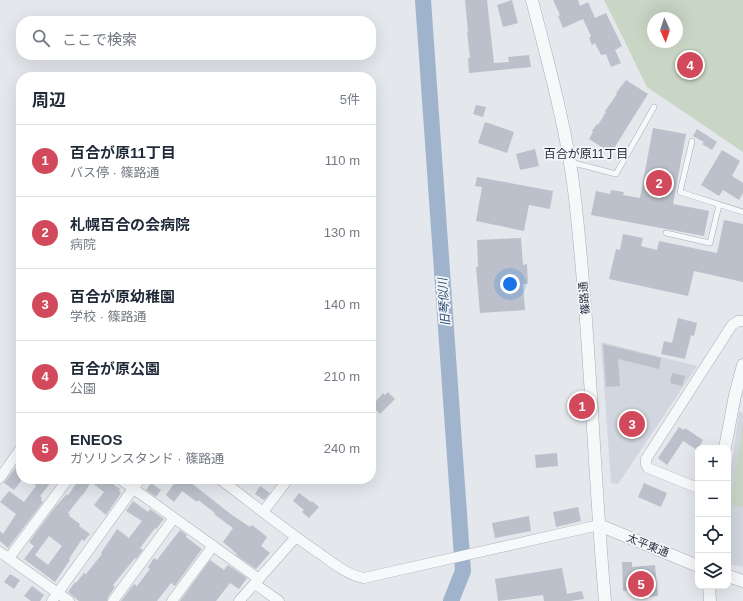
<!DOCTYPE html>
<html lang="ja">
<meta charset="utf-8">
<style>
body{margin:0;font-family:Helvetica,"Noto Sans JP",sans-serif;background:#f6f6f7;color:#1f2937}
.controls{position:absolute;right:12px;bottom:12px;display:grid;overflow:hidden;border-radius:8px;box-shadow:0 4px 16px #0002}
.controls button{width:36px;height:36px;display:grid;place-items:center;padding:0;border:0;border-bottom:1px solid #e0e1e3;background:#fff;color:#1f2937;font:20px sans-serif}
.compass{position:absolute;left:647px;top:12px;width:36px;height:36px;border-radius:50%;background:#fff;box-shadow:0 4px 16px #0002;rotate:177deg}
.you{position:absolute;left:510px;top:284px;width:14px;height:14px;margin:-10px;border:3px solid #fff;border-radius:50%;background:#1a73e8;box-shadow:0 0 0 6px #1a73e833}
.badge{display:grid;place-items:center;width:26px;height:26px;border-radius:50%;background:#d1495b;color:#fff;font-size:13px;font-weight:700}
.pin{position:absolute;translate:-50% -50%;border:2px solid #fff;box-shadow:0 1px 4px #0006}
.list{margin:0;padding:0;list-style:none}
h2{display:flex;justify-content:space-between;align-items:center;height:52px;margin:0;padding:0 16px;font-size:17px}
h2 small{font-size:13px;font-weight:400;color:#747a83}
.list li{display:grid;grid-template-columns:26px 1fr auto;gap:12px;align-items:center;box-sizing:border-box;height:72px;padding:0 16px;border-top:1px solid #e0e1e3}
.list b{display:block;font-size:15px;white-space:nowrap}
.list p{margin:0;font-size:13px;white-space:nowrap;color:#747a83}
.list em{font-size:13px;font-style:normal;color:#747a83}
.icon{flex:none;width:22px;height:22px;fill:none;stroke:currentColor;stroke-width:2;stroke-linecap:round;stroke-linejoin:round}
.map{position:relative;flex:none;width:743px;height:601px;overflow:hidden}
.search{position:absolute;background:#fff;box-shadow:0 4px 16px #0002;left:16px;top:16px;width:360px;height:44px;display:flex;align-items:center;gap:10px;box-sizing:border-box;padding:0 14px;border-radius:16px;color:#747a83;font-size:15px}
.panel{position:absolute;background:#fff;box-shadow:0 4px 16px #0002;left:16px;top:72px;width:360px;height:412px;border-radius:16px}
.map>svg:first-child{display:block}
.built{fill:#d2d6de}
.green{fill:#c9d6c5;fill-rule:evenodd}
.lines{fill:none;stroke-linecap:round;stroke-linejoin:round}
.river{stroke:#9fb4cc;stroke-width:16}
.building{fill:#bbc0ca;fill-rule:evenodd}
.service-casing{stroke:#a9aeb7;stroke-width:6}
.minor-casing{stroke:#a9aeb7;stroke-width:11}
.tertiary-casing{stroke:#a9aeb7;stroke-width:13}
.service{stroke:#f7f8fa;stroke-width:5}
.minor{stroke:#f7f8fa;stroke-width:10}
.tertiary{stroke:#f7f8fa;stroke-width:12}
.labels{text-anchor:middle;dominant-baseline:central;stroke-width:3.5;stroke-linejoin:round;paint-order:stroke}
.street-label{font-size:11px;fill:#2b3445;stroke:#f4f6f9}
.neighbourhood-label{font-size:12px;fill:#1d2536;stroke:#f4f6f9}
.water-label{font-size:12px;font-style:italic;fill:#34527a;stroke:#f4f6f9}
</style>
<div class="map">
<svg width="743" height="601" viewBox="0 0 743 601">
<rect width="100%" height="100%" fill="#e4e7ec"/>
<!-- built -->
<g class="built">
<path d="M601 342 697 366 618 484 611 483Z"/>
<path d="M739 412 743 413V567L728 564V491Z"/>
</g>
<!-- green -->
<g class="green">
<path d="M604 0H743V152L647 87 624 40ZM653 18H677V42H653Z"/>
<path d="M743 426V507L730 505Z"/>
</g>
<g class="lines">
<!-- river -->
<path class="river" d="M423 0 463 571 451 601"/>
</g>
<!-- building -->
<g class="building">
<path d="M465 0H487L494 63 509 62 508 57 529 55 531 67 469 73 468 58H470L467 32H468Z"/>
<path d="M512 0 518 23 503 27 497 5Z"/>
<path d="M553 0H578L580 6 588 2 595 18 606 13 622 46 615 50 621 63 611 67 606 54 601 55 595 43 592 45 589 38 591 36 583 19 563 28 558 16 560 15Z"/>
<path d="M626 80 648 94 611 153 589 139 593 132 592 131 597 124 598 125 606 112 605 111 617 94 616 93Z"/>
<path d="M476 105 486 107 483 117 473 114Z"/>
<path d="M485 122 514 132 507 153 478 143Z"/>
<path d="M653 128 686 134 673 204 709 211 704 236 591 215 596 191 610 194 611 190 624 192 623 195 640 198Z"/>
<path d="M697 129 717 142 712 150 702 144 704 142 693 136Z"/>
<path d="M535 149 539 166 520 170 516 154Z"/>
<path d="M722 150 740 161 732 176 743 183V193L739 200 723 190 719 196 701 185Z"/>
<path d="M477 177 553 191 550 209 529 205 524 231 476 221 482 187 475 186Z"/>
<path d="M724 220 743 224V282L694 271 688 296 609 279 616 249 620 250 623 234 643 238 641 246 657 250 659 241 717 253Z"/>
<path d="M521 238 523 265 527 264 528 284H523L525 310 480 313 476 267H478L477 240Z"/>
<path d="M678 318 697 323 694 336 691 335 685 359 661 354 664 341 672 343Z"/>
<path d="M603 344 661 358 659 369 618 359 620 386 606 387Z"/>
<path d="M672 373 685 376 682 386 670 383Z"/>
<path d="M388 392 395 399 380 414 372 406 383 393 385 395Z"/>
<path d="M679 427 684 430 685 428 703 440 697 450 683 441 667 465 658 458Z"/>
<path d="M557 453 558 466 536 468 535 455Z"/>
<path d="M21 461V481L14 490 4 483Z"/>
<path d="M38 479H47L51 482 40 496 42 498 41 500 43 502 8 548 0 541V531L3 534 16 514 0 502 9 491 24 502 36 486 34 484Z"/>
<path d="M79 479H106L120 489 119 491 121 493 106 515 94 505 104 492 91 482 83 495H82L68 513 70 515 69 516 80 524 79 526 90 534 84 541 82 539 69 559 70 560 55 582 24 559 34 546 29 542 55 507 67 494 68 496ZM49 536 62 546 48 565 35 555Z"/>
<path d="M177 479H186L232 515 250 527 252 525 267 537 261 546 270 553 256 569 236 555 237 554 223 542 233 528 214 514 215 513 198 500 197 502 182 491 174 502 166 495Z"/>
<path d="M151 483 161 490 156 497 146 490Z"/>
<path d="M644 483 667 493 661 507 638 497Z"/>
<path d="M260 486 270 493 264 500 255 494Z"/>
<path d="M299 493 311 502 312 501 319 507 309 518 302 512 304 510 293 501Z"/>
<path d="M133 501 148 512 150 509 164 519 156 529 155 528 140 548 143 550 136 559 135 558 113 585 115 587 108 597 107 601H79L68 592 75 582 76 583 84 573 86 574 102 554 101 553 117 529 129 538 142 521 126 511Z"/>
<path d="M578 507 581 521 556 527 553 512Z"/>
<path d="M529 516 531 531 495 538 492 523Z"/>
<path d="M180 530 187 535 186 537 202 549 175 586 171 583 157 601H121L134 584 137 586 150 569 148 567 154 558 157 560Z"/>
<path d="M210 560 224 570 228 565 247 578 239 589 230 583 216 601H180Z"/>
<path d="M622 562H632V567L655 565 658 596 647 597V589L623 591Z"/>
<path d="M562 568 567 594 582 591 584 599 570 601H544L543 595 498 601 495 579Z"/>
<path d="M10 574 20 580 14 589 4 582Z"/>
<path d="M32 586 44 595 40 601H31L24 596Z"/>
</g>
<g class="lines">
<defs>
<g id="service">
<path d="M692 141 680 192 743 212"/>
<path d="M570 162 616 174 654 107"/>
<path d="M666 233 710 243 719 205"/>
</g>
<g id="minor">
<path d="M0 478 21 448"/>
<path d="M120 479 259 579"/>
<path d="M220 479C253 504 285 530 319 553 333 563 347 575 364 578L599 525"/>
<path d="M698 488 648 468 646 464V459L732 325 738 321H743"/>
<path d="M263 512 288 479"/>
<path d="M0 552 69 601"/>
<path d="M9 558 68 479"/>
<path d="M255 584 279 601"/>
<path d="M52 601 140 479"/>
<path d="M113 601 174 518"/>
<path d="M172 601 213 546"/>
<path d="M239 601 296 537"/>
</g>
<g id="tertiary">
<path d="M532 0C548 63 566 126 574 190 590 327 593 464 605 601"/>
<path d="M725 448 735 395 743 365"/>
<path d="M599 525 698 566"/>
<path d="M728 576 743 581"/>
<path d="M709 586 710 601"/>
</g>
</defs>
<!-- service casing -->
<use href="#service" class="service-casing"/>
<!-- minor casing -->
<use href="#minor" class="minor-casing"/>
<!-- tertiary casing -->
<use href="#tertiary" class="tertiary-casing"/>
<!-- service -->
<use href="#service" class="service"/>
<!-- minor -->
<use href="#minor" class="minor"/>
<!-- tertiary -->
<use href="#tertiary" class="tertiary"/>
</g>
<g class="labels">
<!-- street labels -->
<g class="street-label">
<text transform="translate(584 298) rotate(-95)">篠路通</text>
<text transform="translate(648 545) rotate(22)">太平東通</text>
</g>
<!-- neighbourhood labels -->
<g class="neighbourhood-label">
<text x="586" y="154">百合が原11丁目</text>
</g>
<!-- water labels -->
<g class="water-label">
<text transform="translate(444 302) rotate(-94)">旧琴似川</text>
</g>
</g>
</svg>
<div class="controls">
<button>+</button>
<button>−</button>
<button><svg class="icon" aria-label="locate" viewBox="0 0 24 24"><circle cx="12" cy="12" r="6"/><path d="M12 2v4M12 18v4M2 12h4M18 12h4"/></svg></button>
<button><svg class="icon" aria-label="layers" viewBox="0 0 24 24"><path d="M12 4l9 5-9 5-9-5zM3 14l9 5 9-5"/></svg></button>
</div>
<svg class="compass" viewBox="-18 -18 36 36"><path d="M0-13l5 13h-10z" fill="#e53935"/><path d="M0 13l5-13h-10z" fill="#747a83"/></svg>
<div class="you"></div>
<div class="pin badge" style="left:582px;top:406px">1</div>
<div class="pin badge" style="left:659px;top:183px">2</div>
<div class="pin badge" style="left:632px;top:424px">3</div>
<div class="pin badge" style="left:690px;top:65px">4</div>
<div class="pin badge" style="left:641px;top:584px">5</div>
<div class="search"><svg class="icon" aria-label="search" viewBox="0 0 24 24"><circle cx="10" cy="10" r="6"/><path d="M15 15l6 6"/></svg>ここで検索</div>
<section class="panel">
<h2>周辺<small>5件</small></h2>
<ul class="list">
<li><span class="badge">1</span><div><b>百合が原11丁目</b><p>バス停 · 篠路通</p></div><em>110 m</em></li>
<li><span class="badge">2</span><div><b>札幌百合の会病院</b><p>病院</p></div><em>130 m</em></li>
<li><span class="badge">3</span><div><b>百合が原幼稚園</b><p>学校 · 篠路通</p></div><em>140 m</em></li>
<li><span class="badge">4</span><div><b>百合が原公園</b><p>公園</p></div><em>210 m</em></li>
<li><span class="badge">5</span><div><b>ENEOS</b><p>ガソリンスタンド · 篠路通</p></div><em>240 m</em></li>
</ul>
</section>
</div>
